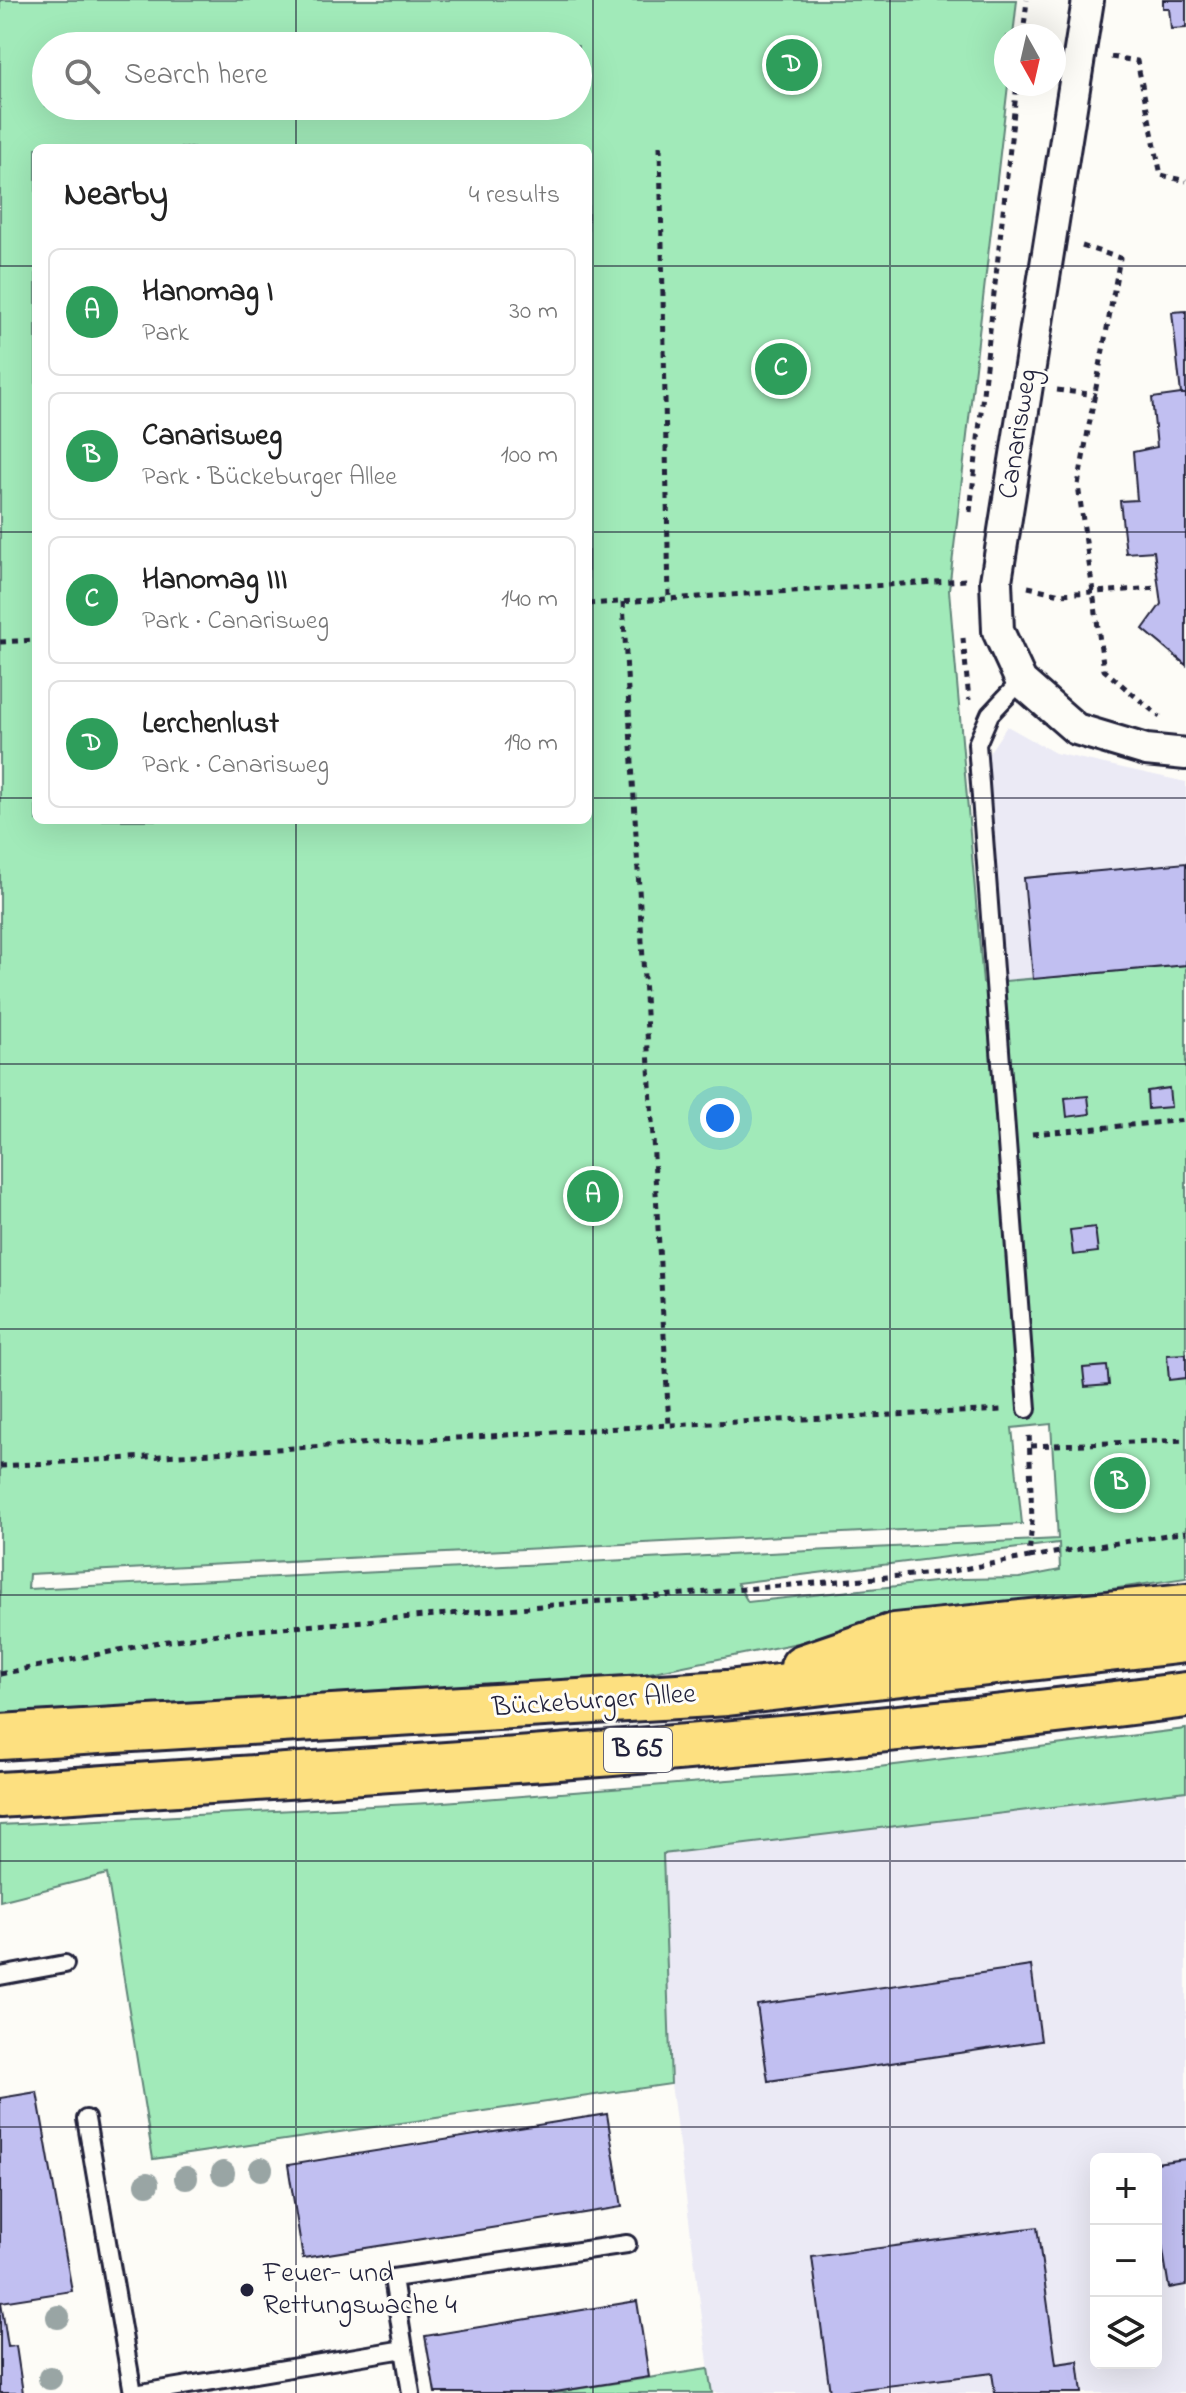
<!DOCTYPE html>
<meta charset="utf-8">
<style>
body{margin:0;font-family:"Indie Flower",sans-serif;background:#f2f2f2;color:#222}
.controls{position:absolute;right:24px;bottom:24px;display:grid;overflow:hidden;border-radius:12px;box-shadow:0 8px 32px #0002}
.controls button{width:72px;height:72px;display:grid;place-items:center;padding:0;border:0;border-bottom:2px solid #e0e0e0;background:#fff;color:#222;font:40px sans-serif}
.compass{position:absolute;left:994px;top:24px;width:72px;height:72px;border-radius:50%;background:#fff;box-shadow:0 8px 32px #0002;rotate:172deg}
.you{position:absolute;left:720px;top:1118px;width:28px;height:28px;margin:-20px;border:6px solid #fff;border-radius:50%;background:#1a73e8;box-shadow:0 0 0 12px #1a73e833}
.badge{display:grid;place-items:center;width:52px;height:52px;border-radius:50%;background:#22223b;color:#fff;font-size:26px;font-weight:700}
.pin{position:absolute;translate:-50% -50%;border:4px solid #fff;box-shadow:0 2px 8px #0006}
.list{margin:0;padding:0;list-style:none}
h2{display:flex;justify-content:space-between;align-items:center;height:104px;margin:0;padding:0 32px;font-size:34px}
h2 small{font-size:26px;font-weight:400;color:#767676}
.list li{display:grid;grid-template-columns:52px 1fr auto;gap:24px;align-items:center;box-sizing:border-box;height:128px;margin:0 16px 16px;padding:0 16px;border:2px solid #e0e0e0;border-radius:12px}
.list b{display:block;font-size:30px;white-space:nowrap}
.list p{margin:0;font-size:26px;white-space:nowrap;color:#767676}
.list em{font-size:26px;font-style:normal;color:#767676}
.icon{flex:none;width:44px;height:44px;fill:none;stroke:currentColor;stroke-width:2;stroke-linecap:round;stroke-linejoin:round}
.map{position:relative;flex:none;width:1186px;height:2393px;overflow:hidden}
.search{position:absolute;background:#fff;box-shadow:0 8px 32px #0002;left:32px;top:32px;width:560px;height:88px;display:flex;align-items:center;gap:20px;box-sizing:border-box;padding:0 28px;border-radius:44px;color:#767676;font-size:30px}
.panel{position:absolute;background:#fff;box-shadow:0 8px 32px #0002;left:32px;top:144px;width:560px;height:680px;border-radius:12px}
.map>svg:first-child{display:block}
.built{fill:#ebeaf5;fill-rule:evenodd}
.green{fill:#a1eab9;stroke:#62867a;stroke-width:2;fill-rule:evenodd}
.building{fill:#c1bff1;stroke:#22223b;stroke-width:2}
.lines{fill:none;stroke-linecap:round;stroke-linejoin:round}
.service-casing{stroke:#22223b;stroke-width:22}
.minor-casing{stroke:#22223b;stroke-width:36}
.trunk-casing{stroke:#22223b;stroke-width:50}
.path{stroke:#22223b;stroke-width:5;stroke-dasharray:6 6;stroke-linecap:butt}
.service{stroke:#fdfcf7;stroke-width:16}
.minor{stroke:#fdfcf7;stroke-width:30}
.trunk{stroke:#fde080;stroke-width:44}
.tree{fill:#99a5a4}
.grid{fill:none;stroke:#22223b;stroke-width:2;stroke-opacity:0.55}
.poi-dot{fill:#22223b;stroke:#fdfcf7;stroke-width:3}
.labels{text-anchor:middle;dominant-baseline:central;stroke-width:6;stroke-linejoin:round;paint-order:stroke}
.shield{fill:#fdfcf7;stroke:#646373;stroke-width:2}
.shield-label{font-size:26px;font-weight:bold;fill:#22223b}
.street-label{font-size:28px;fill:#22223b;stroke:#fdfcf7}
.poi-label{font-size:28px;fill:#22223b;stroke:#fdfcf7;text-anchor:start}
</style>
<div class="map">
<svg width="1186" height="2393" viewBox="0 0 1186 2393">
<rect width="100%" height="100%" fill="#fdfcf7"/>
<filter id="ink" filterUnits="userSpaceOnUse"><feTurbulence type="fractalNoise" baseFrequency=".0125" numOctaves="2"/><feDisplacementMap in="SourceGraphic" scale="16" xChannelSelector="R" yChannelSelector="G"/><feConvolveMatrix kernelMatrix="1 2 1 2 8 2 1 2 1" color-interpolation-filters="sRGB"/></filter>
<g filter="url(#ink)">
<!-- built -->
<g class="built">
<path d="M1007 726 1055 753 1186 782V965L1003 982 987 756Z"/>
<path d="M1186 1791V2393H712L671 2084 663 1855ZM1096 2159H1156V2363H1096Z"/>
</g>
<!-- green -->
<g class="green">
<path d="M0 0H1017L1013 36H1006L1008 85 949 590 983 983 1186 965V1578L849 1628 798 1643 619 1679 0 1716ZM46 46H578V106H46ZM36 148H588V820H36ZM1051 1424 1058 1539 28 1589 29 1574 1022 1524 1012 1428ZM1059 1543 1060 1570 1019 1578 962 1579 748 1602 737 1583Z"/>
<path d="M1186 1729V1791L663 1854 671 2084 153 2159 107 1874 0 1901V1825L430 1803 846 1771Z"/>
<path d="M708 2369 712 2393H549Z"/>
</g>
<!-- building -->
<g class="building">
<path d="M1163 0H1186V28L1171 29 1169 8H1163Z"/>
<path d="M1186 311V394H1181L1172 312Z"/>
<path d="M1181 394H1186V665L1143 629 1161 604 1154 551 1126 553 1120 501 1137 500 1133 452 1157 447 1152 398Z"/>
<path d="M1186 863V965L1033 979 1024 878Z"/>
<path d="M1169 1088 1171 1107 1148 1109 1147 1091Z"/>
<path d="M1088 1096 1090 1114 1067 1117 1065 1098Z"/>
<path d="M1095 1227 1098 1252 1073 1255 1070 1230Z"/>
<path d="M1186 1354V1378L1169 1380 1167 1355Z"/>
<path d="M1107 1366 1109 1385 1085 1387 1083 1368Z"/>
<path d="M1031 1966 1041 2041 768 2081 757 2005Z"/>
<path d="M37 2092 72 2291 1 2302 8 2347 16 2346 23 2393H0V2098Z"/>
<path d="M607 2114 622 2207 303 2258 288 2165Z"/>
<path d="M1186 2159V2285L1169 2288 1156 2207V2163Z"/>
<path d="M1037 2227 1056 2364 1078 2361 1082 2393H995L992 2373 830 2393 812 2257Z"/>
<path d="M637 2301 649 2377 549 2393H435L425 2336Z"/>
</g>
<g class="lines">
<defs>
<g id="service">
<path d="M1021 681 990 714 977 744 1027 1409"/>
<path d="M0 1976 65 1964"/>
<path d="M86 2119 133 2393"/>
<path d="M404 2349 393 2278 627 2244"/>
<path d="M141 2393 404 2349 411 2393"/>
</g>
<path id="minor" d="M1088 0 996 581 998 631 1021 681 1076 729 1146 750 1186 754"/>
<g id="trunk">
<path d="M803 1667 894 1636 1186 1606"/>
<path d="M0 1737 727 1693 1186 1640"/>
<path d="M0 1795C396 1768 793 1747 1186 1695"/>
</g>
</defs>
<!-- service casing -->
<use href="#service" class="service-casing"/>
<!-- minor casing -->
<use href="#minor" class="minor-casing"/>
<!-- trunk casing -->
<use href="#trunk" class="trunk-casing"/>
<!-- path -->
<g class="path">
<path d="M1023 36 1027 0"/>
<path d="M1111 57 1137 61 1161 175 1186 181"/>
<path d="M660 146 669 599"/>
<path d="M1082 246 1120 258 1078 485 1104 670 1160 717"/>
<path d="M1057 390 1096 395"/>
<path d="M970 512 1017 84"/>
<path d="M1028 587 1061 594 1158 588"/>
<path d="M623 602 669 1425"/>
<path d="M588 604 966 580"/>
<path d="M963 638 969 700"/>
<path d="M0 642 36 640"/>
<path d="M1032 1134 1186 1120"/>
<path d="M1031 1446 1186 1440"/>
<path d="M0 1466 669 1425 1003 1410"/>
<path d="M1029 1557 1186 1532"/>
<path d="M0 1674 154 1643 233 1632 947 1572 1029 1557 1032 1521 1029 1431"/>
</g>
<!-- service -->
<use href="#service" class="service"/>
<!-- minor -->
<use href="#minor" class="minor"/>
<!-- trunk -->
<use href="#trunk" class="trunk"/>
</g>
<!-- trees -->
<g class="tree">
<circle cx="261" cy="2169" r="12"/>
<circle cx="223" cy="2173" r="12"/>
<circle cx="186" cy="2178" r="12"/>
<circle cx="147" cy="2184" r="12"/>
<circle cx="58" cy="2317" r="12"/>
<circle cx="50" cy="2378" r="12"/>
</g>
</g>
<!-- grid -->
<path class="grid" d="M296 0V46M593 0V2393M890 0V2393M296 106V148M0 266H36M588 266H1186M0 532H36M588 532H1186M0 798H36M588 798H1186M296 820V2393M0 1064H1186M0 1329H1186M0 1595H1186M0 1861H1186M0 2127H1186"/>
<!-- markers -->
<circle class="poi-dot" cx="247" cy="2290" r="8"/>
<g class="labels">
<!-- shield labels -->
<rect class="shield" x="604" y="1728" width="68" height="44" rx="6"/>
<g class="shield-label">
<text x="638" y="1750">B 65</text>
</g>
<!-- street labels -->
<g class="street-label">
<text transform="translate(1019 434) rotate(-81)">Canarisweg</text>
<text transform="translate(594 1702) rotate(-4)">Bückeburger Allee</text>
</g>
<!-- poi labels -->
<g class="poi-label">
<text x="263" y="2274">Feuer- und<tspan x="263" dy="32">Rettungswache 4</tspan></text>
</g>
</g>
</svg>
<div class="controls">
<button>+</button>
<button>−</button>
<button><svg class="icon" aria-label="layers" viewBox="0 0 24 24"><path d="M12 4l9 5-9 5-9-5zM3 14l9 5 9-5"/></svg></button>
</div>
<svg class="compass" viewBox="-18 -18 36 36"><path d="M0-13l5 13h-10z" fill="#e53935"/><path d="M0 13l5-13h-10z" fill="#767676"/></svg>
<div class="you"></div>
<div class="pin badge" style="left:593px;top:1196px;background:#2e9e5b">A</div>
<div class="pin badge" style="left:1120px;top:1483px;background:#2e9e5b">B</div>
<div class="pin badge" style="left:781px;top:369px;background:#2e9e5b">C</div>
<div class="pin badge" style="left:792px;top:65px;background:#2e9e5b">D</div>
<div class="search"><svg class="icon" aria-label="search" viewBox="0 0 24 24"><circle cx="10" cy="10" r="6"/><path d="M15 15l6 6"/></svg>Search here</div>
<section class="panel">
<h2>Nearby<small>4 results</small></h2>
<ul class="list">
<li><span class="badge" style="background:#2e9e5b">A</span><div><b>Hanomag I</b><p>Park</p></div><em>30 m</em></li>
<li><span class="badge" style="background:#2e9e5b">B</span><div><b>Canarisweg</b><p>Park · Bückeburger Allee</p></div><em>100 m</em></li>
<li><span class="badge" style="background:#2e9e5b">C</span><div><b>Hanomag III</b><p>Park · Canarisweg</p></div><em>140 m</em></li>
<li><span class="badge" style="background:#2e9e5b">D</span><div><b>Lerchenlust</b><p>Park · Canarisweg</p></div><em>190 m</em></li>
</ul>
</section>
</div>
